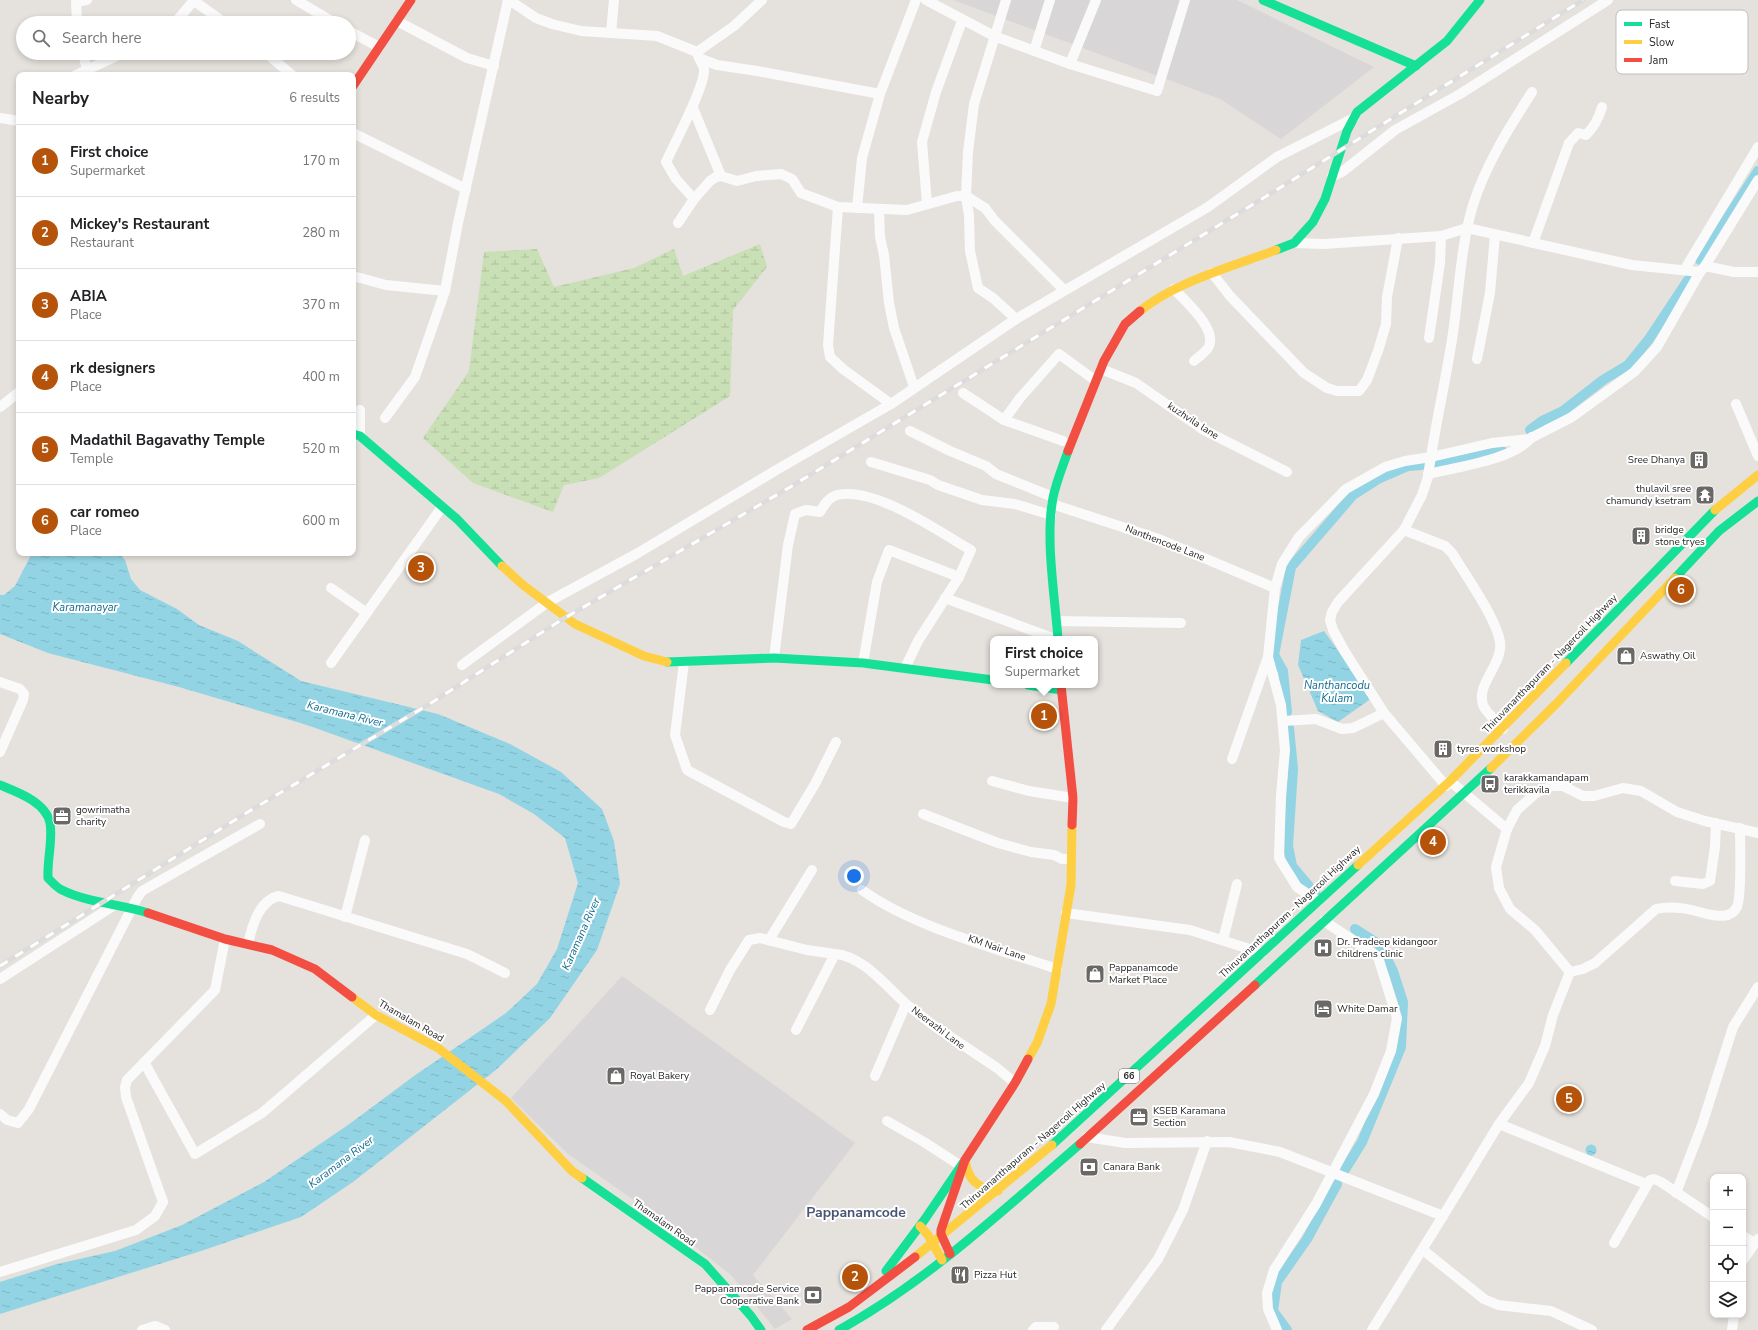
<!DOCTYPE html>
<meta charset="utf-8">
<style>
body{margin:0;font-family:"Nunito Sans",sans-serif;background:#f6f6f6;color:#202124}
.controls{position:absolute;right:12px;bottom:12px;display:grid;overflow:hidden;border-radius:8px;box-shadow:0 2px 6px #0003}
.controls button{width:36px;height:36px;display:grid;place-items:center;padding:0;border:0;border-bottom:1px solid #e0e0e0;background:#fff;color:#202124;font:20px sans-serif}
.you{position:absolute;left:854px;top:876px;width:14px;height:14px;margin:-10px;border:3px solid #fff;border-radius:50%;background:#1a73e8;box-shadow:0 0 0 6px #1a73e833}
.badge{display:grid;place-items:center;width:26px;height:26px;border-radius:50%;background:#b45309;color:#fff;font-size:13px;font-weight:700}
.pin{position:absolute;translate:-50% -50%;border:2px solid #fff;box-shadow:0 1px 4px #0006}
.popup{position:absolute;left:990px;top:636px;width:108px;height:52px;box-sizing:border-box;display:grid;place-content:center;border-radius:8px;background:#fff;filter:drop-shadow(0 1px 3px #0005);font-size:13px;white-space:nowrap;color:#757577}
.popup b{font-size:15px;color:#202124}
.popup::after{content:'';position:absolute;left:50%;top:100%;margin-left:-8px;border:8px solid transparent;border-top-color:#fff}
.list{margin:0;padding:0;list-style:none}
h2{display:flex;justify-content:space-between;align-items:center;height:52px;margin:0;padding:0 16px;font-size:17px}
h2 small{font-size:13px;font-weight:400;color:#757577}
.list li{display:grid;grid-template-columns:26px 1fr auto;gap:12px;align-items:center;box-sizing:border-box;height:72px;padding:0 16px;border-top:1px solid #e0e0e0}
.list b{display:block;font-size:15px;white-space:nowrap}
.list p{margin:0;font-size:13px;white-space:nowrap;color:#757577}
.list em{font-size:13px;font-style:normal;color:#757577}
.icon{flex:none;width:22px;height:22px;fill:none;stroke:currentColor;stroke-width:2;stroke-linecap:round;stroke-linejoin:round}
.map{position:relative;flex:none;width:1758px;height:1330px;overflow:hidden}
.search{position:absolute;background:#fff;box-shadow:0 2px 6px #0003;left:16px;top:16px;width:340px;height:44px;display:flex;align-items:center;gap:10px;box-sizing:border-box;padding:0 14px;border-radius:22px;color:#757577;font-size:15px}
.panel{position:absolute;background:#fff;box-shadow:0 2px 6px #0003;left:16px;top:72px;width:340px;height:484px;border-radius:8px}
.map>svg:first-child{display:block}
.industrial{fill:#d9d6d8}
.wetland{fill:url(#wetland-marsh)}
.water{fill:url(#water-ripples)}
.lines{fill:none;stroke-linecap:round;stroke-linejoin:round}
.canal{stroke:#92d4e4;stroke-width:10}
.street{stroke:#fbfafa;stroke-width:10}
.fast{stroke:#16e098;stroke-width:9}
.slow{stroke:#ffcf43;stroke-width:9}
.jam{stroke:#f24e42;stroke-width:9}
.rail-casing{stroke:#dcdcdd;stroke-width:4.5}
.rail{stroke:#fff;stroke-width:3;stroke-dasharray:9;stroke-linecap:butt}
.labels{text-anchor:middle;dominant-baseline:central;stroke-width:4;stroke-linejoin:round;paint-order:stroke}
.shield{fill:#fff;stroke:#686868;stroke-width:1}
.shield-label{font-size:9px;font-weight:bold;fill:#272727}
.street-label{font-size:10px;fill:#272727;stroke:#fff}
.poi-label{font-size:10px;fill:#272727;stroke:#fff;text-anchor:start}
.water-label{font-size:11px;font-style:italic;fill:#126b8f;stroke:#fff}
.district-label{font-size:14px;font-weight:bold;fill:#4a5475;stroke:#fff}
.key{fill:#fff;stroke:#bebebe;stroke-width:1}
.key-label{font-size:11px;fill:#272727}
</style>
<div class="map">
<svg width="1758" height="1330" viewBox="0 0 1758 1330">
<defs>
<pattern id="wetland-marsh" width="20" height="14" patternUnits="userSpaceOnUse"><rect width="20" height="14" fill="#c9dfb6"/><path d="M1 5h8M5 5V1M11 12h8M15 12V8" fill="none" stroke="#adbf9c"/></pattern>
<pattern id="water-ripples" width="26" height="14" patternUnits="userSpaceOnUse"><rect width="26" height="14" fill="#92d4e4"/><path d="M2 4q2-2 4 0t4 0M15 11q2-2 4 0t4 0" fill="none" stroke="#7eb6c4"/></pattern>
</defs>
<rect width="100%" height="100%" fill="#e5e1dc"/>
<!-- industrial -->
<g class="industrial">
<path d="M953 0H1237L1374 67 1281 139 1220 99Z"/>
<path d="M622 976 855 1143 753 1275 792 1319 775 1329 731 1275 651 1212 568 1154 511 1098Z"/>
</g>
<!-- wetland -->
<path class="wetland" d="M760 244 767 267 733 310 730 396 599 478 564 485 553 512 473 483 423 438 469 371 484 252 537 249 554 287 634 268 674 249 683 276Z"/>
<!-- water -->
<g class="water">
<path d="M32 553H119L125 560 131 579 140 590 177 609 199 625 238 641 301 681 438 714 510 744 561 772 602 809 614 841 620 884 597 950 550 1018 497 1069 353 1182 301 1217 201 1251 0 1314V1282L57 1264 115 1251 182 1225 264 1182 348 1125 414 1076 506 1013 537 984 557 949 578 883 565 838 534 814 499 794 307 725 179 687 48 653 0 634V595H4L15 586Z"/>
<path d="M1324 631 1372 698 1338 722 1318 711 1298 665 1301 640Z"/>
<circle cx="1591" cy="1150" r="5.5"/>
</g>
<g class="lines">
<!-- canal -->
<g class="canal">
<path d="M1700 260 1758 171"/>
<path d="M1530 430 1542 421 1563 411 1603 380 1628 365 1649 339 1688 280"/>
<path d="M1438 465 1502 451"/>
<path d="M1287 712 1283 671 1274 655 1291 567 1353 495 1378 479 1408 466 1421 465"/>
<path d="M1289 728 1293 769 1288 846 1292 866 1317 896"/>
<path d="M1344 1171 1362 1142 1401 1047 1403 1002 1393 971 1380 945 1355 929"/>
<path d="M1287 1330 1273 1311 1277 1282 1307 1239 1337 1184"/>
</g>
<!-- street -->
<g class="street">
<path d="M296 0 335 23"/>
<path d="M509 0 536 18 552 24 581 31 657 36 697 52C698 58 703 64 704 69 706 85 674 144 666 162L676 179 694 199"/>
<path d="M926 0 994 36 1070 64 1157 91 1185 0"/>
<path d="M1006 0 974 104 968 152 966 196 969 216 970 251 978 288 993 298 1016 319"/>
<path d="M194 1 225 23"/>
<path d="M397 21 467 58 494 66"/>
<path d="M77 23 76 2 87 0"/>
<path d="M175 23 194 0"/>
<path d="M349 31 379 47"/>
<path d="M611 33 614 0"/>
<path d="M1034 51 1050 0"/>
<path d="M697 52 734 26 762 0"/>
<path d="M83 53 87 70"/>
<path d="M266 53 292 75"/>
<path d="M699 58 717 65 757 71 880 94"/>
<path d="M1070 64 1096 0"/>
<path d="M76 75 123 53"/>
<path d="M693 108 721 176"/>
<path d="M0 118 19 121"/>
<path d="M353 133 466 189"/>
<path d="M1332 176 1342 172 1395 130 1460 94 1608 0"/>
<path d="M927 204 922 142 936 92 962 21"/>
<path d="M838 207 828 345 830 357 843 369 891 404"/>
<path d="M857 208 862 158 880 94 916 0"/>
<path d="M879 210 880 237 884 255 889 303 894 328 914 387"/>
<path d="M678 223 694 199 710 181 716 177 721 176 737 181 756 176 781 174 792 179 801 193 838 207 907 210 957 196H966L985 208 995 221 1064 290"/>
<path d="M1294 243 1324 244 1441 236 1467 228 1632 265 1700 272 1705 266 1734 272H1758"/>
<path d="M1533 243 1569 143 1578 133 1586 135C1594 127 1599 118 1602 107"/>
<path d="M1705 266 1758 180"/>
<path d="M1685 269 1758 147"/>
<path d="M1212 273 1230 296 1304 373 1327 388 1337 391H1359L1367 380 1378 351 1386 324 1387 297 1398 238"/>
<path d="M353 276 386 285 445 291"/>
<path d="M1174 289C1186 302 1219 330 1208 348 1205 353 1198 357 1194 361"/>
<path d="M1429 338 1440 263 1441 236"/>
<path d="M1477 359 1490 293 1495 235"/>
<path d="M1101 369 1136 383 1202 429 1287 472"/>
<path d="M963 393 1004 420 1063 441"/>
<path d="M1736 404 1758 456"/>
<path d="M0 407 19 392"/>
<path d="M385 418 415 377 445 291 458 223 508 0"/>
<path d="M1004 420 1020 398 1059 354 1096 381"/>
<path d="M910 431 950 451 986 466 996 474 1053 497"/>
<path d="M360 436V410"/>
<path d="M871 462 930 480 938 485 982 500 1015 504 1051 515"/>
<path d="M1428 474C1457 467 1514 460 1532 437"/>
<path d="M1052 504 1159 539 1275 588"/>
<path d="M1404 530 1445 546 1452 553C1465 574 1497 620 1500 642 1503 665 1476 683 1483 705 1486 713 1498 722 1503 729"/>
<path d="M331 588 367 613"/>
<path d="M945 598 1055 639"/>
<path d="M1057 621 1181 623"/>
<path d="M774 658 788 545 795 514 806 510 820 512C824 505 829 497 837 495 875 486 939 532 971 550L959 577 918 641 905 668"/>
<path d="M684 662 675 735 687 770 784 822 791 824 815 784 836 742"/>
<path d="M331 663 442 507"/>
<path d="M863 663 877 582 889 550 959 577"/>
<path d="M462 665 548 602 638 553 778 469 891 404 1016 319 1208 207 1277 157 1354 118"/>
<path d="M0 682 20 689 24 694 23 700 0 752"/>
<path d="M1283 721 1316 719 1342 729 1353 728 1384 713"/>
<path d="M1232 759 1268 657"/>
<path d="M992 781 1029 791 1073 798"/>
<path d="M1450 781 1507 829 1517 810 1536 793 1552 786H1563L1583 796H1594L1623 788 1641 791 1677 812 1705 821 1758 833"/>
<path d="M1446 786 1384 713 1345 652 1333 630 1330 620 1332 612 1338 602 1404 530 1422 495 1428 477C1434 429 1446 381 1453 333 1459 292 1461 244 1473 205 1486 164 1509 128 1532 92"/>
<path d="M923 814 998 843 1031 852 1054 855 1062 859H1071"/>
<path d="M1507 829 1496 867 1499 888 1510 909 1535 930 1570 972 1583 969 1595 963 1656 909C1673 905 1690 909 1707 914 1717 916 1731 919 1737 907 1742 896 1740 843 1740 828"/>
<path d="M1675 881 1703 884 1710 881 1715 847 1716 823"/>
<path d="M862 890C913 927 996 948 1057 969"/>
<path d="M1318 901 1297 887 1279 858 1281 795 1285 750 1281 705 1268 657 1275 588 1282 564 1299 537 1346 489 1385 467 1405 461 1431 457 1492 443 1529 439 1572 417 1634 372 1657 347 1700 272"/>
<path d="M1066 913 1190 930 1262 953"/>
<path d="M345 917 365 840"/>
<path d="M769 940 812 870"/>
<path d="M1223 940 1237 884"/>
<path d="M248 944C252 926 259 900 279 896L467 954 505 973"/>
<path d="M0 979 113 906"/>
<path d="M710 1010 730 970 749 940 760 938 807 950 835 954"/>
<path d="M796 1030 835 954C863 956 886 986 906 1004"/>
<path d="M144 1062 195 1154 262 1113 376 1015"/>
<path d="M875 1076 906 1004 933 1025 997 1068 1015 1083"/>
<path d="M0 1114 7 1120 18 1123 29 1109 137 898 142 891 260 824"/>
<path d="M887 1121 924 1142 961 1166"/>
<path d="M1499 1124 1646 1184"/>
<path d="M1087 1137 1125 1143 1229 1142 1280 1152 1443 1216 1499 1124 1529 1083 1545 1046 1553 1015 1570 972"/>
<path d="M1676 1193 1702 1125 1733 1027 1758 987"/>
<path d="M1743 1236 1754 1243"/>
<path d="M1614 1243 1650 1180 1654 1179 1661 1182 1713 1217"/>
<path d="M1423 1250 1484 1299 1498 1305 1551 1311 1592 1330"/>
<path d="M1743 1260 1758 1239"/>
<path d="M0 1272 136 1230 155 1216 163 1202 126 1097 125 1087 127 1080 215 990 225 939"/>
<path d="M142 1330 155 1326 165 1330"/>
<path d="M1033 1330 1036 1327H1054"/>
<path d="M1106 1330 1158 1259 1183 1210 1207 1141"/>
<path d="M1277 1330 1268 1309 1267 1293 1274 1270 1316 1204 1374 1094 1391 1051 1397 1018 1378 957 1324 921"/>
<path d="M1372 1330 1443 1216"/>
<path d="M1732 1330 1734 1315"/>
</g>
<!-- fast -->
<g class="fast">
<path d="M1263 0 1416 66"/>
<path d="M1276 250 1294 243 1313 222 1325 199 1347 131 1357 112 1447 41 1480 0"/>
<path d="M353 434 360 436 457 519 502 566"/>
<path d="M1675 578 1719 531 1758 501"/>
<path d="M1058 639C1055 598 1045 537 1053 498 1056 482 1063 466 1068 451"/>
<path d="M667 662 774 658 863 663 993 680"/>
<path d="M1566 663 1715 510"/>
<path d="M1028 685 1061 690"/>
<path d="M0 785C17 792 46 802 50 823 53 840 47 860 48 878 52 882 57 888 62 890 88 903 121 904 148 913"/>
<path d="M1255 985 1491 768"/>
<path d="M1052 1145 1358 865"/>
<path d="M582 1178 705 1264 751 1316 761 1330"/>
<path d="M886 1271 925 1219 965 1160"/>
<path d="M839 1330C928 1281 1003 1210 1080 1144"/>
</g>
<!-- slow -->
<g class="slow">
<path d="M1140 311C1175 282 1233 266 1276 250"/>
<path d="M1715 510 1758 475"/>
<path d="M502 566 523 585 575 624 644 656 667 662"/>
<path d="M1491 768 1557 703 1675 578"/>
<path d="M1358 865 1450 781 1566 663"/>
<path d="M352 997 376 1015 438 1048 506 1101 572 1171 582 1178"/>
<path d="M1028 1059 1037 1043 1051 1004 1071 885 1072 825"/>
<path d="M965 1160C968 1181 978 1188 998 1191"/>
<path d="M920 1226 928 1235 942 1260"/>
<path d="M915 1257 1052 1145"/>
</g>
<!-- jam -->
<g class="jam">
<path d="M353 86 411 0"/>
<path d="M1068 451 1104 361 1125 324 1140 311"/>
<path d="M1061 685 1073 798 1072 825"/>
<path d="M148 913 225 939 272 950 315 969 352 997"/>
<path d="M1080 1144 1255 985"/>
<path d="M950 1254 941 1234V1230L965 1160 1015 1083 1028 1059"/>
<path d="M807 1330 849 1307 915 1257"/>
</g>
<defs>
<path id="rail" d="M0 966 248 812 431 703 563 619 792 486 1265 197 1583 0"/>
</defs>
<!-- rail casing -->
<use href="#rail" class="rail-casing"/>
<!-- rail -->
<use href="#rail" class="rail"/>
</g>
<!-- icons -->
<defs>
<symbol id="building-square" viewBox="-11 -11 22 22"><rect x="-9" y="-9" width="18" height="18" rx="4" fill="#6a6866" stroke="#fff"/><path d="M-4-6H4V6H1V3H-1V6H-4ZM-2.5-4.3h1.7v1.8h-1.7ZM.8-4.3h1.7v1.8H.8ZM-2.5-1h1.7V.8h-1.7ZM.8-1h1.7V.8H.8Z" fill="#fff"/></symbol>
<symbol id="temple-square" viewBox="-11 -11 22 22"><rect x="-9" y="-9" width="18" height="18" rx="4" fill="#6a6866" stroke="#fff"/><path d="M0-6L5-2H3V0L6.5 2.5H4V6H1.5V3h-3V6H-4V2.5H-6.5L-3 0V-2H-5Z" fill="#fff"/></symbol>
<symbol id="shop-square" viewBox="-11 -11 22 22"><rect x="-9" y="-9" width="18" height="18" rx="4" fill="#6a6866" stroke="#fff"/><path d="M-5-2.5h2.3a2.7 3.5 0 0 1 5.4 0H5L5.5 6h-11ZM-1.5-2.5h3a1.5 2.3 0 0 0-3 0Z" fill="#fff"/></symbol>
<symbol id="bus-square" viewBox="-11 -11 22 22"><rect x="-9" y="-9" width="18" height="18" rx="4" fill="#6a6866" stroke="#fff"/><path d="M-5-6H5V4H4V6H2V4H-2V6H-4V4H-5ZM-3.5-4V0h7V-4ZM-3.5 1.2v1.5H-2V1.2ZM2 1.2v1.5H3.5V1.2Z" fill="#fff"/></symbol>
<symbol id="office-square" viewBox="-11 -11 22 22"><rect x="-9" y="-9" width="18" height="18" rx="4" fill="#6a6866" stroke="#fff"/><path d="M-6-3h4V-5.5h4V-3h4V5H-6ZM-1-4.5V-3h2v-1.5ZM-6 0V1H6V0Z" fill="#fff"/></symbol>
<symbol id="hospital-square" viewBox="-11 -11 22 22"><rect x="-9" y="-9" width="18" height="18" rx="4" fill="#6a6866" stroke="#fff"/><path d="M-5-5h3v3.5h4V-5h3V5h-3V1.5h-4V5h-3Z" fill="#fff"/></symbol>
<symbol id="hotel-square" viewBox="-11 -11 22 22"><rect x="-9" y="-9" width="18" height="18" rx="4" fill="#6a6866" stroke="#fff"/><path d="M-6-4.5h1.5V1H6V5H4.5V3h-9V5H-6ZM-4 0a1.8 1.8 0 1 1 3.6 0ZM.5 0V-2.5h3Q6-2.5 6 0Z" fill="#fff"/></symbol>
<symbol id="bank-square" viewBox="-11 -11 22 22"><rect x="-9" y="-9" width="18" height="18" rx="4" fill="#6a6866" stroke="#fff"/><path d="M-6-4H6V4H-6ZM0-2.3a2.3 2.3 0 1 0 0 4.6a2.3 2.3 0 1 0 0-4.6Z" fill="#fff"/></symbol>
<symbol id="restaurant-square" viewBox="-11 -11 22 22"><rect x="-9" y="-9" width="18" height="18" rx="4" fill="#6a6866" stroke="#fff"/><path d="M-5-6h1v4h1v-4h1v4h1v-4h1v5L-1.5 .5V6h-2V.5L-5-1ZM5-6V6H3V1.5H1.5Q1.5-4 5-6Z" fill="#fff"/></symbol>
</defs>
<g fill-rule="evenodd">
<use href="#building-square" x="1688" y="449" width="22" height="22"/>
<use href="#temple-square" x="1694" y="484" width="22" height="22"/>
<use href="#building-square" x="1630" y="525" width="22" height="22"/>
<use href="#shop-square" x="1615" y="645" width="22" height="22"/>
<use href="#building-square" x="1432" y="738" width="22" height="22"/>
<use href="#bus-square" x="1479" y="773" width="22" height="22"/>
<use href="#office-square" x="51" y="805" width="22" height="22"/>
<use href="#hospital-square" x="1312" y="937" width="22" height="22"/>
<use href="#shop-square" x="1084" y="963" width="22" height="22"/>
<use href="#hotel-square" x="1312" y="998" width="22" height="22"/>
<use href="#shop-square" x="605" y="1065" width="22" height="22"/>
<use href="#office-square" x="1128" y="1106" width="22" height="22"/>
<use href="#bank-square" x="1078" y="1156" width="22" height="22"/>
<use href="#restaurant-square" x="949" y="1264" width="22" height="22"/>
<use href="#bank-square" x="802" y="1284" width="22" height="22"/>
</g>
<g class="labels">
<!-- shield labels -->
<rect class="shield" x="1119" y="1069" width="20" height="14" rx="3"/>
<g class="shield-label">
<text x="1129" y="1076">66</text>
</g>
<!-- street labels -->
<g class="street-label">
<text transform="translate(1193 421) rotate(33)">kuzhvila lane</text>
<text transform="translate(1165 543) rotate(21)">Nanthencode Lane</text>
<text transform="translate(1550 664) rotate(-46)">Thiruvananthapuram - Nagercoil Highway</text>
<text transform="translate(1290 912) rotate(-43)">Thiruvananthapuram - Nagercoil Highway</text>
<text transform="translate(997 948) rotate(19)">KM Nair Lane</text>
<text transform="translate(411 1021) rotate(30)">Thamalam Road</text>
<text transform="translate(938 1028) rotate(37)">Neerazhi Lane</text>
<text transform="translate(1033 1146) rotate(-41)">Thiruvananthapuram - Nagercoil Highway</text>
<text transform="translate(664 1223) rotate(35)">Thamalam Road</text>
</g>
<!-- poi labels -->
<g class="poi-label">
<text x="1685" y="460" text-anchor="end">Sree Dhanya</text>
<text x="1691" y="489" text-anchor="end">thulavil sree<tspan x="1691" dy="12">chamundy ksetram</tspan></text>
<text x="1655" y="530">bridge<tspan x="1655" dy="12">stone tryes</tspan></text>
<text x="1640" y="656">Aswathy Oil</text>
<text x="1457" y="749">tyres workshop</text>
<text x="1504" y="778">karakkamandapam<tspan x="1504" dy="12">terikkavila</tspan></text>
<text x="76" y="810">gowrimatha<tspan x="76" dy="12">charity</tspan></text>
<text x="1337" y="942">Dr. Pradeep kidangoor<tspan x="1337" dy="12">childrens clinic</tspan></text>
<text x="1109" y="968">Pappanamcode<tspan x="1109" dy="12">Market Place</tspan></text>
<text x="1337" y="1009">White Damar</text>
<text x="630" y="1076">Royal Bakery</text>
<text x="1153" y="1111">KSEB Karamana<tspan x="1153" dy="12">Section</tspan></text>
<text x="1103" y="1167">Canara Bank</text>
<text x="974" y="1275">Pizza Hut</text>
<text x="799" y="1289" text-anchor="end">Pappanamcode Service<tspan x="799" dy="12">Cooperative Bank</tspan></text>
</g>
<!-- water labels -->
<g class="water-label">
<text x="85" y="607">Karamanayar</text>
<text x="1337" y="685">Nanthancodu<tspan x="1337" dy="13">Kulam</tspan></text>
<text transform="translate(345 714) rotate(14)">Karamana River</text>
<text transform="translate(581 934) rotate(-66)">Karamana River</text>
<text transform="translate(341 1162) rotate(-37)">Karamana River</text>
</g>
<!-- district labels -->
<g class="district-label">
<text x="856" y="1212">Pappanamcode</text>
</g>
</g>
<!-- legend -->
<rect x="1616" y="10" width="132" height="64" rx="6" class="key"/>
<rect x="1624" y="22" width="18" height="4" fill="#16e098"/>
<rect x="1624" y="40" width="18" height="4" fill="#ffcf43"/>
<rect x="1624" y="58" width="18" height="4" fill="#f24e42"/>
<g class="key-label">
<text x="1649" y="28">Fast</text>
<text x="1649" y="46">Slow</text>
<text x="1649" y="64">Jam</text>
</g>
</svg>
<div class="controls">
<button>+</button>
<button>−</button>
<button><svg class="icon" aria-label="locate" viewBox="0 0 24 24"><circle cx="12" cy="12" r="6"/><path d="M12 2v4M12 18v4M2 12h4M18 12h4"/></svg></button>
<button><svg class="icon" aria-label="layers" viewBox="0 0 24 24"><path d="M12 4l9 5-9 5-9-5zM3 14l9 5 9-5"/></svg></button>
</div>
<div class="you"></div>
<div class="pin badge" style="left:1044px;top:716px">1</div>
<div class="popup"><b>First choice</b>Supermarket</div>
<div class="pin badge" style="left:855px;top:1277px">2</div>
<div class="pin badge" style="left:421px;top:568px">3</div>
<div class="pin badge" style="left:1433px;top:842px">4</div>
<div class="pin badge" style="left:1569px;top:1099px">5</div>
<div class="pin badge" style="left:1681px;top:590px">6</div>
<div class="search"><svg class="icon" aria-label="search" viewBox="0 0 24 24"><circle cx="10" cy="10" r="6"/><path d="M15 15l6 6"/></svg>Search here</div>
<section class="panel">
<h2>Nearby<small>6 results</small></h2>
<ul class="list">
<li><span class="badge">1</span><div><b>First choice</b><p>Supermarket</p></div><em>170 m</em></li>
<li><span class="badge">2</span><div><b>Mickey's Restaurant</b><p>Restaurant</p></div><em>280 m</em></li>
<li><span class="badge">3</span><div><b>ABIA</b><p>Place</p></div><em>370 m</em></li>
<li><span class="badge">4</span><div><b>rk designers</b><p>Place</p></div><em>400 m</em></li>
<li><span class="badge">5</span><div><b>Madathil Bagavathy Temple</b><p>Temple</p></div><em>520 m</em></li>
<li><span class="badge">6</span><div><b>car romeo</b><p>Place</p></div><em>600 m</em></li>
</ul>
</section>
</div>
